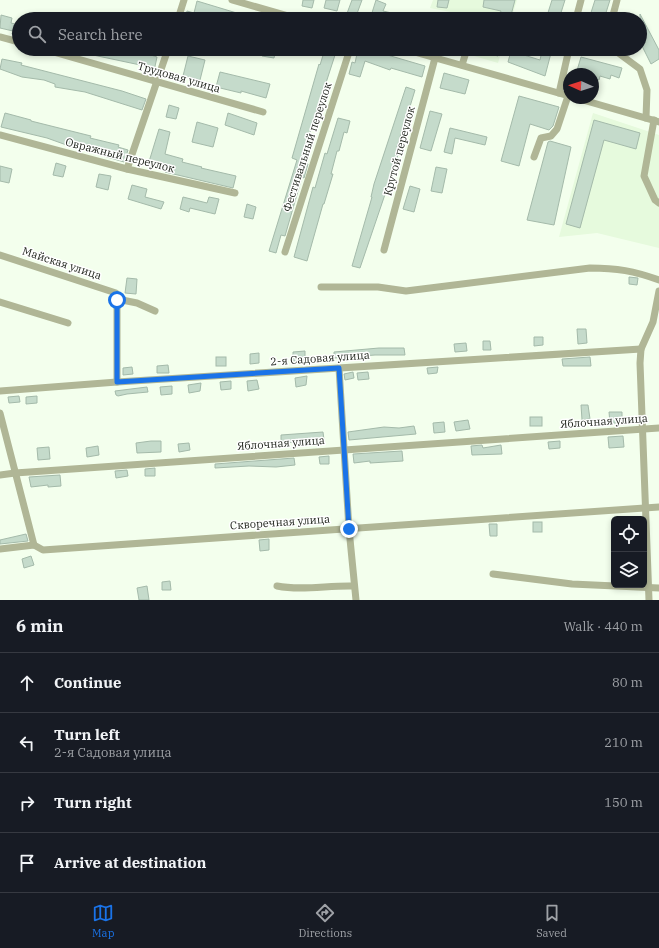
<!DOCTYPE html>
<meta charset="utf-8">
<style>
body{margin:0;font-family:"IBM Plex Serif",serif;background:#20242c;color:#f1f3f6}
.controls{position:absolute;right:12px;bottom:12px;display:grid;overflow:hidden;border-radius:6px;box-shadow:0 2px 6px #0003}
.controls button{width:36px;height:36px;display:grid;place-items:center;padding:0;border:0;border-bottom:1px solid #363941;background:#171b24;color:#f1f3f6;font:20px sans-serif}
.compass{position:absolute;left:563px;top:68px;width:36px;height:36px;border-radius:50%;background:#171b24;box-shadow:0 2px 6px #0003;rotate:273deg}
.stop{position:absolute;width:12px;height:12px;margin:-9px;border:3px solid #1a73e8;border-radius:50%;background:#fff}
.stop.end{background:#1a73e8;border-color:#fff;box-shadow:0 1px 4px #0008}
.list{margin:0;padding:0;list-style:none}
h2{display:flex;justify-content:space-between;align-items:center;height:52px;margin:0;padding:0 16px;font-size:17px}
h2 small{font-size:13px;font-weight:400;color:#9ea1a6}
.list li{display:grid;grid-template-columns:26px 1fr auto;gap:12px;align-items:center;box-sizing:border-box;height:60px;padding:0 16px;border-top:1px solid #363941}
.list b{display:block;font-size:15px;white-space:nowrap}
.list p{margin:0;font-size:13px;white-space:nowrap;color:#9ea1a6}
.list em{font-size:13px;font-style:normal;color:#9ea1a6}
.icon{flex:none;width:22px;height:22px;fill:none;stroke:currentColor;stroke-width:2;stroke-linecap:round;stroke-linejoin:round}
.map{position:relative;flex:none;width:659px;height:600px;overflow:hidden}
.search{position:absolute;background:#171b24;box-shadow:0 2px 6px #0003;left:12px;right:12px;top:12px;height:44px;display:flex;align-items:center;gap:10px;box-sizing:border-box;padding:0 14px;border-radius:22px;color:#9ea1a6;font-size:15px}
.sheet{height:292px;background:#171b24}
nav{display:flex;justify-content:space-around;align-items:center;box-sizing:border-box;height:56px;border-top:1px solid #363941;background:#171b24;font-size:11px;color:#9ea1a6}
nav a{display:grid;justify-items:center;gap:2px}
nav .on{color:#1a73e8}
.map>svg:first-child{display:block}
.built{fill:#e6fadd}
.building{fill:#c5dbcb;stroke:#a4baaa}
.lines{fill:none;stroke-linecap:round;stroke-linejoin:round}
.minor{stroke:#b0b696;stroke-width:7}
.route{stroke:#1a73e8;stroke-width:5}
.labels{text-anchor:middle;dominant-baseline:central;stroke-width:3;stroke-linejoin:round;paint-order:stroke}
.street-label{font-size:11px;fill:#20251d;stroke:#fff}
</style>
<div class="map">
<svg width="659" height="600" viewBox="0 0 659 600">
<rect width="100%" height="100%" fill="#f3ffed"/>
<!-- built -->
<g class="built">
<path d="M433 0H517L511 19H465L466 15 430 8Z"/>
<path d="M457 49H502L498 63 457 51Z"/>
<path d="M593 113 659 135V248L597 233 559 237Z"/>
</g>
<!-- building -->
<g class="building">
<path d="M303 0H314L312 8 302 6Z"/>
<path d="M326 0H340L337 11 324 8Z"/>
<path d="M352 0H362L355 19 346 16Z"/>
<path d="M376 0 386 4 383 11 396 14 394 19H379L371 16Z"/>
<path d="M438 0H449L447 8 437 7Z"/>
<path d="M484 0H515L510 19H498L501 11 483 7Z"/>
<path d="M552 0H565L559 19H546Z"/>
<path d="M595 0H610L604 19H589Z"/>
<path d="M197 1 240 14 239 19H185L187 11 194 13Z"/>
<path d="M640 14 659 50V59L651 64 640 42Z"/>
<path d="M1 15 12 18 11 23 19 25V35L12 34 13 31 0 28Z"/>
<path d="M80 49H132L157 57 154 71 145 69V66L93 55 80 51Z"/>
<path d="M264 49H276L274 58 262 56Z"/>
<path d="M325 49 336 52 311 129 303 163 308 164 304 178 302 177 285 236 281 235 276 253 269 251 297 160 292 158 319 64 320 65Z"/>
<path d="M358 49H367L425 66 422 77 391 68 390 70 365 61 360 77 349 74 352 62 355 63Z"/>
<path d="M479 49H500L498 56 479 51Z"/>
<path d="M511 51 540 60 542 51 551 53 545 76 508 62Z"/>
<path d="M188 56 205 60 200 80 183 76Z"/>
<path d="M581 57 622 68 619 78 611 75 610 79 600 76 599 80 593 78V74H576Z"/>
<path d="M2 59 22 63 21 65 122 91 146 99 142 110 85 92 55 87V84L44 80 22 77 0 69Z"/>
<path d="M220 72 270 84 266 98 241 91V93L216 87Z"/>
<path d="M444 73 469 80 465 94 440 88Z"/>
<path d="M406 87 415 90 408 113 410 114 406 127H403L397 147H400L396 162 360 268 352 266 372 197H371L374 184Z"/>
<path d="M519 96 559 107 553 126 549 130 530 124 519 166 501 161Z"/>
<path d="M169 105 179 108 176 119 166 117Z"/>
<path d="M430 111 442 114 431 151 420 148Z"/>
<path d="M5 113 31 120V121L91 136 90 138 119 145 118 147 128 150 124 162 104 156V155L91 152 92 150 72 145V147L47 138 1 127Z"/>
<path d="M228 113 257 123 254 135 225 125Z"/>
<path d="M338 118 350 121 347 133 344 132 339 151H337L331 174H333L324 204H323L307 261 294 257 313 187 315 188 325 153 327 154Z"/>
<path d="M594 120 640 133 636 149 604 140 580 228 566 224Z"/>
<path d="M197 122 218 128 213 147 192 142Z"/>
<path d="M450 128 487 137 485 145 455 138 452 154 444 152Z"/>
<path d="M159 129 170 132 165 154 183 159 182 162 202 167 201 168 236 176 233 188 165 172 166 170 148 165Z"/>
<path d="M550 141 571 147 554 225 527 220 548 142Z"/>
<path d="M56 163 66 166 63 177 53 175Z"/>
<path d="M0 166 12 169 9 183 0 181Z"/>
<path d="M436 167 447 169 442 193 431 191Z"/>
<path d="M99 174 111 176 108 190 96 187Z"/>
<path d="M132 185 147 189 145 197 164 202 161 209 128 199Z"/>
<path d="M410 186 420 189 414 212 403 209Z"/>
<path d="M183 197 207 203 209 197 219 199 215 214 190 208 189 212 180 209Z"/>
<path d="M247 204 256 207 253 219 244 217Z"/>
<path d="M629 277 638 278 637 285 629 284Z"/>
<path d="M127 278 137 279 136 294 125 293Z"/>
<path d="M577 329H586L587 343 578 344Z"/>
<path d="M534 337H543V345L534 346Z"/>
<path d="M483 341H490L491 350H483Z"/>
<path d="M466 343 467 351 455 352 454 344Z"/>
<path d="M379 348H404L405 355H375L334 358V352Z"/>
<path d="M305 351V360L293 361V352Z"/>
<path d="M259 353V363L250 364V354Z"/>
<rect x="216" y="357" width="10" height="9"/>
<path d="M590 357 591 366H563L562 359Z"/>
<path d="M168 365 169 373H157V366Z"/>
<path d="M132 367 133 374 123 375V368Z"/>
<path d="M438 367 437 373 428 374 427 368Z"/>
<path d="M353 372 354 378 345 380 344 374Z"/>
<path d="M368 372 369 379 358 380 357 373Z"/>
<path d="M307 376 306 385 296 387 295 378Z"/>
<path d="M257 380 259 389 248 391 247 381Z"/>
<path d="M231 381V389L221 390 220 382Z"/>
<path d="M201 383 200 391 189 393 188 385Z"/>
<path d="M172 386V394L161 395 160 387Z"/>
<path d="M147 387 148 392 127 394 118 396 116 395 115 391Z"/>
<path d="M19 396 20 402 9 403 8 397Z"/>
<path d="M37 396V403L26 404V397Z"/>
<path d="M581 405H588L590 419 582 420Z"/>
<path d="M609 412H622V423H610Z"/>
<rect x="530" y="417" width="12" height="9"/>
<path d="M468 420 470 429 456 431 454 422Z"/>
<path d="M444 422 445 432 434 433 433 423Z"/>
<path d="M414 426 416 434 349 440 348 432 384 427 399 428Z"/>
<path d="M323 432 324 440 281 443V435Z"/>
<path d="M623 436 624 447 609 448 608 437Z"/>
<path d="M151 441H161V452L137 453 136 443Z"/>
<path d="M560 441V448L549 449 548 442Z"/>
<path d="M189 443 190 450 179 452 178 444Z"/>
<path d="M482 445 483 448 501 445 502 454 472 455 471 446Z"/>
<path d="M98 446 99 455 87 457 86 448Z"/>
<path d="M49 447 50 459 38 460 37 448Z"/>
<path d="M402 451 403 461 370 463V461L354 463 353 454Z"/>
<path d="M329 456V464H320L319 457Z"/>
<path d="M294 458 295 465 276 467 249 466 215 468V464Z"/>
<path d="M155 468V476H145V469Z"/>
<path d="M127 470 128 476 116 478 115 471Z"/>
<path d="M60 475 61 486 48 487V485L31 487 29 477Z"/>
<rect x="533" y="522" width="9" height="10"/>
<path d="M489 524H497V536H490Z"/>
<path d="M26 534 28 541 0 544V540Z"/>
<path d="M269 539V550L260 551 259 540Z"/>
<path d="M31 556 34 565 24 568 22 559Z"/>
<path d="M170 581 171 590H162V582Z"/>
<path d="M147 586 149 600H139L137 588Z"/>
</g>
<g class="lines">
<!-- minor -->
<g class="minor">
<path d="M232 0 299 19"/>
<path d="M178 19 184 0"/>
<path d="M576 19 581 0"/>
<path d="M612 19 617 0"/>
<path d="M0 37 19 42"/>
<path d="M43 49 263 112"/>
<path d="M404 49 569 96"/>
<path d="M613 49 640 69 647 90 646 118"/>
<path d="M462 65 467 49"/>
<path d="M559 93 569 49"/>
<path d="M576 98 659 122"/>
<path d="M654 120 644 176 655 200 659 203"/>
<path d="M0 135 127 169 235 193"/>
<path d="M534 157 541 138 551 136 557 129 568 96"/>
<path d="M127 169 168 49"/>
<path d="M384 250 435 58"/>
<path d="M285 252 350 49"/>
<path d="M0 255 116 293"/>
<path d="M321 287H378L406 291 590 268C617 268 634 271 659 280"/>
<path d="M0 302 68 323"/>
<path d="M339 368 349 529 356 600"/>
<path d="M117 382V299L137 303 155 311"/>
<path d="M0 391 117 382 641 349"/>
<path d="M0 413 34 545"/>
<path d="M0 475 15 473 659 428"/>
<path d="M0 549 34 545 43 550 659 507"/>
<path d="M493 574 572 584 659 588"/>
<path d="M277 586C302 591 329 585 354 586"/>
<path d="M649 600 640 363 641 349 653 322 659 291"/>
</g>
</g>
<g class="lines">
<!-- route -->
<path class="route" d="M117 300V382L339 368 349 529"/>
</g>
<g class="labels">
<!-- street labels -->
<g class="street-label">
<text transform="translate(179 77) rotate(16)">Трудовая улица</text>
<text transform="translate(307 147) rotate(-72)">Фестивальный переулок</text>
<text transform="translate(399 151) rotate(-75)">Крутой переулок</text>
<text transform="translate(120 155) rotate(14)">Овражный переулок</text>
<text transform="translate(62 263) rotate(18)">Майская улица</text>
<text transform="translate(320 358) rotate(-4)">2-я Садовая улица</text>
<text transform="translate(604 421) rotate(-4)">Яблочная улица</text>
<text transform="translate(281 443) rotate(-4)">Яблочная улица</text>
<text transform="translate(280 522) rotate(-4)">Скворечная улица</text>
</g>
</g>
</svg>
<div class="controls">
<button><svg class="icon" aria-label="locate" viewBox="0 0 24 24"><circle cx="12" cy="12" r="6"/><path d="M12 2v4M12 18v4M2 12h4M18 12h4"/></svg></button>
<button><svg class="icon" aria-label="layers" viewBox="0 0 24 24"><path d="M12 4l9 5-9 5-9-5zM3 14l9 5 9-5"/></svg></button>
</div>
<svg class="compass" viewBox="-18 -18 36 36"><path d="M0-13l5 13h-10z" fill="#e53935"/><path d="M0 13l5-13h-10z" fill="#9ea1a6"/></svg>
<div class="stop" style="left:117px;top:300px"></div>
<div class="stop end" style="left:349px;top:529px"></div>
<div class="search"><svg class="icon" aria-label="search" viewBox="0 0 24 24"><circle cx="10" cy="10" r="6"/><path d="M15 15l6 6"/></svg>Search here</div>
</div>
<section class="sheet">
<h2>6 min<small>Walk · 440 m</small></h2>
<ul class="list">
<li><svg class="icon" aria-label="ahead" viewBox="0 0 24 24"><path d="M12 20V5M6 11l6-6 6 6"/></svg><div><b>Continue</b></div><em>80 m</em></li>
<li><svg class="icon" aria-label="left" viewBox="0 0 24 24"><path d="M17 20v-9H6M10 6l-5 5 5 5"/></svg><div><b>Turn left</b><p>2-я Садовая улица</p></div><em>210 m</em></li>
<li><svg class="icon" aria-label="right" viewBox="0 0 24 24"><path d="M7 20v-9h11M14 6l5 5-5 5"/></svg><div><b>Turn right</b></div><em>150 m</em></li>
<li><svg class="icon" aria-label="arrive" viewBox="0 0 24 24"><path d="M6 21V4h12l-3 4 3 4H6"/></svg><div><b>Arrive at destination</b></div></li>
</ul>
</section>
<nav>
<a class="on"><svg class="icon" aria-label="map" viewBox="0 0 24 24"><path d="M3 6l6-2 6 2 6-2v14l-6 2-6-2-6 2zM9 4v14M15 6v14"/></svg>Map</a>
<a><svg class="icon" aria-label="directions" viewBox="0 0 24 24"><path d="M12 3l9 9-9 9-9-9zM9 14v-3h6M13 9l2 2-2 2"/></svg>Directions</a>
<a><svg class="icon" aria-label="saved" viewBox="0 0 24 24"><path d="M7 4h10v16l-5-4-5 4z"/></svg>Saved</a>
</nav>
